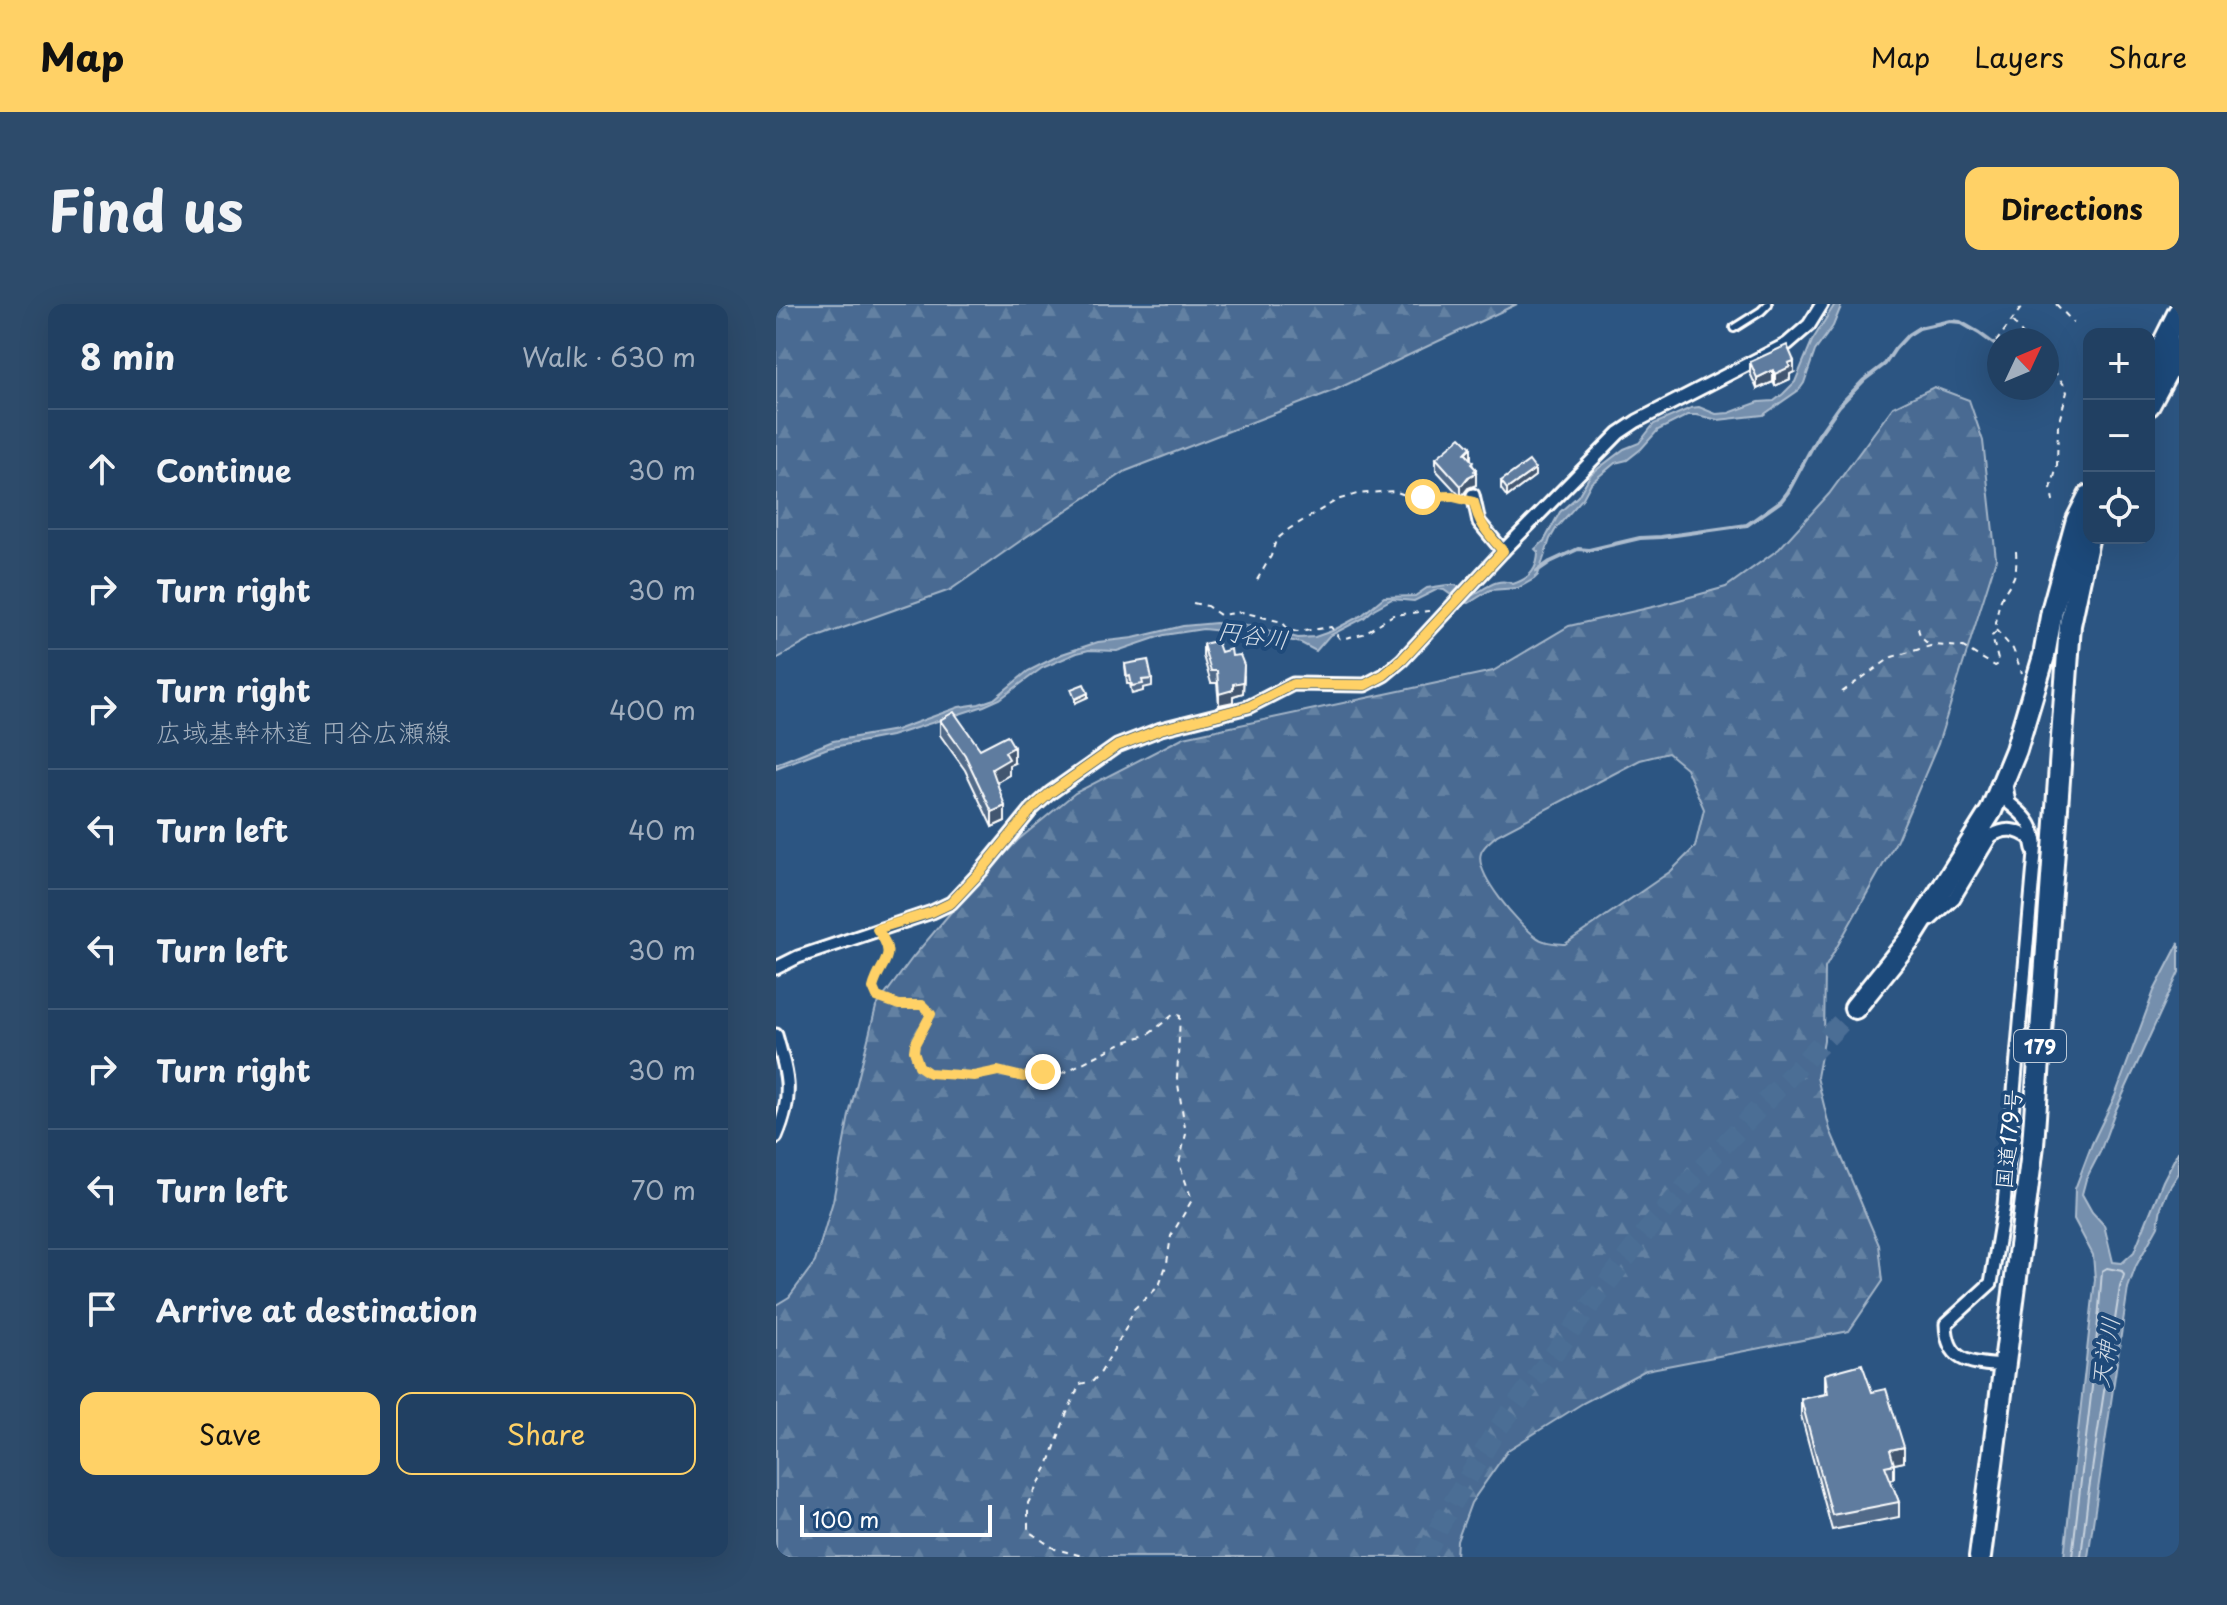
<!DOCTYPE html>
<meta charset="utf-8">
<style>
body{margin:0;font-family:"Playpen Sans","Klee One",sans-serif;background:#2d4b6b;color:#f1f3f6}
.controls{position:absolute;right:24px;top:24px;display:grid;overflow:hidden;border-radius:16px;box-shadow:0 8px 32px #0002}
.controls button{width:72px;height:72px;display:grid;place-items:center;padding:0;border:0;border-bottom:2px solid #3e5977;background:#214062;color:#f1f3f6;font:40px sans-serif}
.compass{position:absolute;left:1211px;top:24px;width:72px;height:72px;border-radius:50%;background:#214062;box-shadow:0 8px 32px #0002;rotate:46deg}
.scale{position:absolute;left:24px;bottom:20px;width:192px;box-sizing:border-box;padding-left:8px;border:4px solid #fff;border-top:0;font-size:22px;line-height:28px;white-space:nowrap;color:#fff;-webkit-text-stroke:6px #1f4a7a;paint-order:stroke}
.stop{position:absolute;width:24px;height:24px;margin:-18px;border:6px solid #ffd166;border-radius:50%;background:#fff}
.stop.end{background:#ffd166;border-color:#fff;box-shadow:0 2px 8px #0008}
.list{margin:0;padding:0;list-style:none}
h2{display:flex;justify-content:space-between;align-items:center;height:104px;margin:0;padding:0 32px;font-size:34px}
h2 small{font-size:26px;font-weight:400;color:#a2afbe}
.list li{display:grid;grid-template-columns:52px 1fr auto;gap:24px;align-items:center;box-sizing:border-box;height:120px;padding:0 32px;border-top:2px solid #3e5977}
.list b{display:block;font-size:30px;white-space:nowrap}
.list p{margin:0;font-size:26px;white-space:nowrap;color:#a2afbe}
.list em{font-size:26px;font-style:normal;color:#a2afbe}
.actions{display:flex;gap:16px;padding:24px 32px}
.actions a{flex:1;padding:18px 0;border:2px solid #ffd166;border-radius:16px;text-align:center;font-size:28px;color:#ffd166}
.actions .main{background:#ffd166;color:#111}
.icon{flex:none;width:44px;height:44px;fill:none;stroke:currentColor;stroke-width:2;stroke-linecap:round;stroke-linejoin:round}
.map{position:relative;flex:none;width:1403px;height:1253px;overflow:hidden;border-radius:16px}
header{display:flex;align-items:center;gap:48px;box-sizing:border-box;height:112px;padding:0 40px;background:#ffd166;color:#111}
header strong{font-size:38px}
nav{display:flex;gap:44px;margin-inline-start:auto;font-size:28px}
.intro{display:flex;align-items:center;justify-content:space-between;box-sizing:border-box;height:192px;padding:0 48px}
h1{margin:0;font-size:56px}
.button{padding:20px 36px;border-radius:16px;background:#ffd166;color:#111;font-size:28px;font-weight:700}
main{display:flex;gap:48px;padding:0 48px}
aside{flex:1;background:#214062;border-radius:16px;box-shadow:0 8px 32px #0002}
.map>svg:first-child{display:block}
.forest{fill:url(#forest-firs);stroke:#a4b5c8;stroke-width:2;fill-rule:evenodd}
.water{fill:#748fad;stroke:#acbcce;stroke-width:2}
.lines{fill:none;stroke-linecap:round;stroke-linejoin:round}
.shore{stroke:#c7d2de;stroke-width:2}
.stream{stroke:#acbcce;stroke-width:4}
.highway-tunnel{stroke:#4c6e95;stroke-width:20;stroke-dasharray:20 10;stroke-linecap:butt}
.lane-casing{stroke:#fff;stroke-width:12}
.street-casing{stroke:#fff;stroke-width:17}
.highway-casing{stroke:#fff;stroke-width:26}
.path{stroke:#fff;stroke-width:2;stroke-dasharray:6 6;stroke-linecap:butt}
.lane{stroke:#1f4a7a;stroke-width:6}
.street{stroke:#1f4a7a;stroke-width:11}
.highway{stroke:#1f4a7a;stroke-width:20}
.wall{fill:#516b89;stroke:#fff;stroke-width:2}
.shaded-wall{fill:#42576f;stroke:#fff;stroke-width:2}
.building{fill:#5e7c9f;stroke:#fff;stroke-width:2}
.route{stroke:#ffd166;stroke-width:10}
.labels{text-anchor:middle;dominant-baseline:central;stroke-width:8;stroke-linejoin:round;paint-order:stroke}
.shield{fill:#1f4a7a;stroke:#bcc9d7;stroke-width:2}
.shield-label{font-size:20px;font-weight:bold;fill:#fff}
.street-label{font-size:22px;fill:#fff;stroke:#1f4a7a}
.water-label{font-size:24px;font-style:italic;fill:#d5dde6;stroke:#1f4a7a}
</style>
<header>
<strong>Map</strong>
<nav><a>Map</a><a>Layers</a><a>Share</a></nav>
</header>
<div class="intro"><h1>Find us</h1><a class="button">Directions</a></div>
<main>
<aside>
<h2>8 min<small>Walk · 630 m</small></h2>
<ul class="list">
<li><svg class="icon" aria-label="ahead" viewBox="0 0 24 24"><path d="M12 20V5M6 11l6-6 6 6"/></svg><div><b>Continue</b></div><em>30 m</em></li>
<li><svg class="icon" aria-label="right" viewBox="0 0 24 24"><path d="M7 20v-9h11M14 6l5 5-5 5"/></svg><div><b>Turn right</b></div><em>30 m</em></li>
<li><svg class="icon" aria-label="right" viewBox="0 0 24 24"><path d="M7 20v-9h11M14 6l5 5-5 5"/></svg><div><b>Turn right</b><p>広域基幹林道 円谷広瀬線</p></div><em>400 m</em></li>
<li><svg class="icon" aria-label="left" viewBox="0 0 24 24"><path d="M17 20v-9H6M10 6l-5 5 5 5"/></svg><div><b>Turn left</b></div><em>40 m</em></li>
<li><svg class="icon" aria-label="left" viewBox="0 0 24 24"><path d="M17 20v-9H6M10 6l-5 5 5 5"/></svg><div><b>Turn left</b></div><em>30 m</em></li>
<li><svg class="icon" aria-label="right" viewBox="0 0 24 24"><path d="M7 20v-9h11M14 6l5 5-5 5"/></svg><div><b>Turn right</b></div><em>30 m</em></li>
<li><svg class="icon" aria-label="left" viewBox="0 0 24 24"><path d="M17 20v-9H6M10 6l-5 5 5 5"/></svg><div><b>Turn left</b></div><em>70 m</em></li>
<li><svg class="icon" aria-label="arrive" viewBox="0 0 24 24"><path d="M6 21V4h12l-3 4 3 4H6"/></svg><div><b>Arrive at destination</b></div></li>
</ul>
<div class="actions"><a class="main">Save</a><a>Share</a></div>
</aside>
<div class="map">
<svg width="1403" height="1253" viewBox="0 0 1403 1253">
<defs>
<pattern id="forest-firs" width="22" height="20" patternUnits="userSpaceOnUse" patternTransform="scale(2)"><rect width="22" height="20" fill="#486b92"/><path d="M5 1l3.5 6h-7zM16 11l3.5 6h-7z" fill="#6381a2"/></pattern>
</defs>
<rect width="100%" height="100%" fill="#2c5582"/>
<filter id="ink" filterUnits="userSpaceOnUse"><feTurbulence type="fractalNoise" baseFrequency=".0125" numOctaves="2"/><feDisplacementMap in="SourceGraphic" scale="16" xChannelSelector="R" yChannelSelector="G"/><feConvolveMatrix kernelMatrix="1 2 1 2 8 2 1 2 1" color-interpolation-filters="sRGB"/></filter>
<g filter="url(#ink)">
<!-- forest -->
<g class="forest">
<path d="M0 0H741L559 86 350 167 250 233 174 286 36 335 0 355Z"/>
<path d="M1158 83 1193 96 1207 137 1220 255 1162 440 1121 536 1049 664 1048 736 1041 773 1054 826 1103 941 1107 977 1073 1027 870 1066 807 1099 732 1146 695 1199 681 1237 680 1253H0V1001L13 993 39 958 57 897 73 811 100 703 137 653 181 601 242 536 299 489 408 433 717 367 793 322 881 302 950 283 1003 245 1053 190 1117 103ZM892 449 910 464 928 505 919 543 895 567 789 640C778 639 767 639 759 632 743 620 698 570 705 549 707 542 716 536 721 531L864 456Z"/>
</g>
<!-- water -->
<g class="water">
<path d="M1059 0H1066L1057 22 1039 47 1028 79 1023 86 987 111 942 116 921 111H912L882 126 865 145 851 156 839 159 815 179 807 194 781 223 774 235 762 271 758 275 742 284 714 286 693 299 685 298 668 286 662 285 638 297 616 295 598 305 588 314 553 332 540 347 525 339 496 332 427 325 388 331 341 347 313 346 301 349 266 364 224 395 208 402 115 432 52 444 0 464V460L57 437 120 426 183 403 203 400 218 395 252 367 286 350 322 338 357 334 407 322 440 319 471 321 522 334 539 333 556 327 586 311 608 293 639 292 651 284 671 281H679L697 291C709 285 722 272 737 280 754 275 762 265 762 248L759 245 768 237 784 208 802 192 815 170 848 145 863 139 878 120 915 104 923 103 940 110 953 109 983 98 998 97 1007 90 1019 78 1036 37Z"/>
<path d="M1403 639V668L1338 810 1324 848 1310 875 1306 890 1316 908 1328 921 1337 958 1346 959 1358 948 1387 877 1403 846V869L1392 886 1385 903 1382 922 1360 962 1352 984 1312 1253H1288L1319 975 1317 951 1298 915 1299 885 1316 840 1339 792 1378 687Z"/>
</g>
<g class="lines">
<!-- shore -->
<path class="shore" d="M1296 1253 1318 1066 1326 967 1331 964 1346 967 1348 971 1344 983 1312 1192 1305 1253"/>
<!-- stream -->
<path class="stream" d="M761 267 774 258 802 245 813 246 864 234 885 233 971 221 1005 197 1012 188 1042 132 1063 102 1088 76 1109 60 1119 45 1132 31 1143 24 1174 17 1184 18 1203 29 1218 40"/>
<!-- highway-tunnel -->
<path class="highway-tunnel" d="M648 1253 668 1214 720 1127 869 929 923 867 1079 704"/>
<defs>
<path id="lane" d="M958 24 985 7 992 0"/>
<g id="street">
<path d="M697 191 703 218 727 247"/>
<path d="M1154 616 1178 594 1215 532C1230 523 1241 525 1255 535L1257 545"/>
<path d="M0 664 22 653 156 608 175 599 206 566 256 505 274 489 341 442 385 425 472 403 517 380 589 381 608 371 626 356 726 248 843 129 861 117 1011 40 1033 21 1046 0"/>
<path d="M0 731C12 773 18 791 0 833"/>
<path d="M1227 1062C1194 1059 1171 1059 1170 1020L1215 979 1228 901 1260 538C1257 519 1248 511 1233 499L1230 481"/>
</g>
<g id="highway">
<path d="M1373 68 1403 8"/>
<path d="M1373 101 1403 45"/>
<path d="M1079 704 1135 634 1215 507 1240 446 1268 352 1276 307 1301 216 1313 192"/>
<path d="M1204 1253 1257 841 1294 321 1313 231"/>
</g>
</defs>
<!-- lane casing -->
<use href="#lane" class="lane-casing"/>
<!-- street casing -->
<use href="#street" class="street-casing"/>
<!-- highway casing -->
<use href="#highway" class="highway-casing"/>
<!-- path -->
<g class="path">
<path d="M1280 0 1298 19"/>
<path d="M1237 18 1251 36"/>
<path d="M1220 38 1248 0"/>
<path d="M1271 56 1288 81 1291 88 1282 121 1281 162 1275 185 1277 197"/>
<path d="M1240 247C1242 279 1235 273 1224 298 1221 306 1221 316 1219 325L1237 345 1246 369"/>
<path d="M481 276 495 252 500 236 513 225 561 196 581 190 618 187 629 191 673 192 684 195"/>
<path d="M417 299 431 302 444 311 466 308 506 318 513 326 521 328 555 323 564 335 587 330 617 311 653 307"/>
<path d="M1142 324C1143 331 1148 339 1155 340"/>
<path d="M1066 388 1116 353 1158 341 1187 343 1219 362 1223 360 1216 332 1221 327"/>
<path d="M109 636C116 654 102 666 97 684L101 693 123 701H146L155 710 139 740 138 747 143 762 153 769 198 772 222 767 247 773 267 768 285 770 346 739 373 730 398 710 404 712 401 774 410 830 403 859 416 896 395 932 391 959 383 982 358 1005 350 1024 325 1068 317 1077 304 1080 290 1111 272 1162 252 1199V1227L279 1245 310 1253"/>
</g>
<!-- lane -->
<use href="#lane" class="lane"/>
<!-- street -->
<use href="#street" class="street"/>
<!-- highway -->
<use href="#highway" class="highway"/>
</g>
<!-- wall -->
<g class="wall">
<path d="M974 58 1018 68 1014 70V75L999 82 997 78 981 85 974 69Z"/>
<path d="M660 154 695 155 697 162 700 165V181L692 184 685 193 660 166Z"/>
<path d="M759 172 731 193 725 185V177Z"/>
<path d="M427 340 456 352 468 372 467 389 457 392V398L443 401 441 379H435L427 352Z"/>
<path d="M349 360 376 375V382L367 384V387L356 390 354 380H351Z"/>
<path d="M164 416 204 445 238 459 233 461V471L221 478 229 517 216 523 189 466 164 431Z"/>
<path d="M1049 1070 1096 1088 1128 1158 1118 1160V1175L1114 1176 1123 1198V1213L1056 1226 1025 1111V1095L1049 1090Z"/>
</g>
<!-- shaded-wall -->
<g class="shaded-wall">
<path d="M1018 57V68L1014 70V75L999 82V70L1012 59Z"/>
<path d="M997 66V78L981 85V74Z"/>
<path d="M695 143V155L689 149Z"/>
<path d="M700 165V181L692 184 685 193V182Z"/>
<path d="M759 165V172L731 193V185Z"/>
<path d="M468 361 467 389 457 392V398L443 401V390L457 380Z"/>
<path d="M312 389V393L299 399V395Z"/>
<path d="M238 443V459L233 461V471L216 481V465L229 448Z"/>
<path d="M229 502V517L216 523V508Z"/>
<path d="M1128 1143V1158L1114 1161V1146Z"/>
</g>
<!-- building -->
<g class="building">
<path d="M1011 41 1018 57 1012 59 1014 63 999 70 997 66 981 74 974 58Z"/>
<path d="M685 133 695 143 689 149 697 158 695 160 700 165 698 167 700 169 692 173 685 182 660 154Z"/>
<path d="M753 157 759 165 731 185 725 177Z"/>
<path d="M441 337 445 348 455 345 456 352 464 351 468 361 467 378 457 380V386L443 390 441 367H435L427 340Z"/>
<path d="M372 356 376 375 366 376 367 380 356 382 354 372 351 373 349 360Z"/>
<path d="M308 380 312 389 299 395 295 385Z"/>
<path d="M178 408 204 445 231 431 238 443 229 448 233 455 216 465 229 502 216 508 189 451 164 416Z"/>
<path d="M1086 1060 1096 1088 1110 1085 1128 1143 1114 1146 1118 1160 1109 1162 1123 1198 1056 1211 1025 1095 1052 1090 1049 1070Z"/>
</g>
</g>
<g class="lines" filter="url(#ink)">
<!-- route -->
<path class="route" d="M267 768 247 773 222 767 198 772 153 769 143 762 138 747 139 740 155 710 146 701H123L101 693 97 684C105 655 123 655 101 625L156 608 175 599 206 566 256 505 274 489 341 442 385 425 472 403 517 380 589 381 608 371 626 356 727 247C713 231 702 219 698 198L673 192 647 193"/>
</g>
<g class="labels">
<!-- shield labels -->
<rect class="shield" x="1238" y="726" width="52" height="32" rx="6"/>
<g class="shield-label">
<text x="1264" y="742">179</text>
</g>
<!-- street labels -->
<g class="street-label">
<text transform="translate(1231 835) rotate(-84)">国道179号</text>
</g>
<!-- water labels -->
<g class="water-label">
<text transform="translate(477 330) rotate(8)">円谷川</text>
<text transform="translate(1328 1048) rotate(-81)">天神川</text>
</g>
</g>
</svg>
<div class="controls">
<button>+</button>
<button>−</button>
<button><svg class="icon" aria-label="locate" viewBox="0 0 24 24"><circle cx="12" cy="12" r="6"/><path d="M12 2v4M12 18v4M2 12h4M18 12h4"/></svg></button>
</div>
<svg class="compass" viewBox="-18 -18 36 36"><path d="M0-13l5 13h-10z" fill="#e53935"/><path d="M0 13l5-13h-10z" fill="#a2afbe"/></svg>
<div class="scale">100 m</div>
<div class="stop" style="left:647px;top:193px"></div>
<div class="stop end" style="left:267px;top:768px"></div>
</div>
</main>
